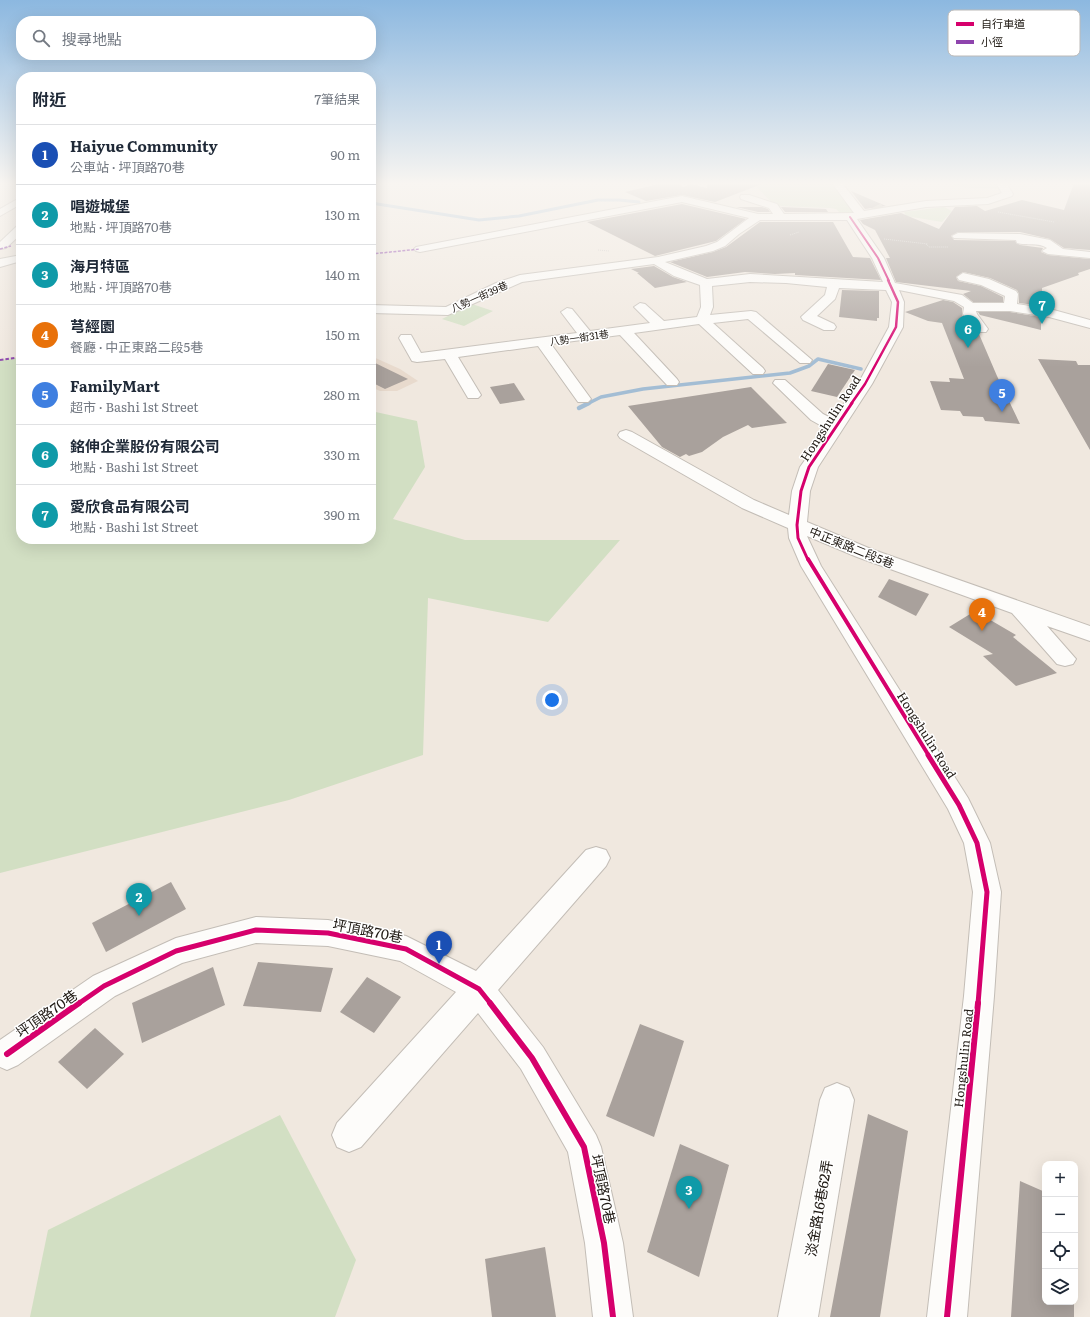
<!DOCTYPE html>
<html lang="zh-TW">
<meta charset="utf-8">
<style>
body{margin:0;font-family:Literata,"Noto Sans TC",serif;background:#f2f2f3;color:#1f2937}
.controls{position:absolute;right:12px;bottom:12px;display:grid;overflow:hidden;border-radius:8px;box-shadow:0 4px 16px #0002}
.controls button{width:36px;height:36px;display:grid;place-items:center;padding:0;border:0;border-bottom:1px solid #e0e1e3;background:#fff;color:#1f2937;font:20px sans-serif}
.you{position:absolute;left:552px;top:700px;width:14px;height:14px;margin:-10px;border:3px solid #fff;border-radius:50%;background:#1a73e8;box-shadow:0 0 0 6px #1a73e833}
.badge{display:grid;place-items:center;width:26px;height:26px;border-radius:50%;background:#68615a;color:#fff;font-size:13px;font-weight:700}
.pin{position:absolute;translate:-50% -33px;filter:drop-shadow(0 1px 2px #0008)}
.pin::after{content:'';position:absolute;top:21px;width:14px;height:12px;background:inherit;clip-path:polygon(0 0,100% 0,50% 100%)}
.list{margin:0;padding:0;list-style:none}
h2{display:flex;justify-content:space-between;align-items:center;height:52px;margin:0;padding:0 16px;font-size:17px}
h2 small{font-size:13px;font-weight:400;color:#747a83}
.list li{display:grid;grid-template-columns:26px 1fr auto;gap:12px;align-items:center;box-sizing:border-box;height:60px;padding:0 16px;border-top:1px solid #e0e1e3}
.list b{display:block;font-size:15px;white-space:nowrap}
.list p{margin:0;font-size:13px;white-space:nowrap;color:#747a83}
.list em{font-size:13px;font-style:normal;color:#747a83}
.icon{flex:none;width:22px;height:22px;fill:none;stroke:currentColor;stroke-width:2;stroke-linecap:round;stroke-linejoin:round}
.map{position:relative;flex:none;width:1090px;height:1317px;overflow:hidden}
.search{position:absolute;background:#fff;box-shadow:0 4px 16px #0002;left:16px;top:16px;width:360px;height:44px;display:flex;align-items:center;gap:10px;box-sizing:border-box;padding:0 14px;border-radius:16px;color:#747a83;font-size:15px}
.panel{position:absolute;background:#fff;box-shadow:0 4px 16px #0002;left:16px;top:72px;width:360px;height:472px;border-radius:16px}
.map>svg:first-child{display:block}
.commercial{fill:#e8dacd}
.green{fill:#d2dfc3}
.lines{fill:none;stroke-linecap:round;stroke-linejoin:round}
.stream-far2{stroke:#a3bdd4;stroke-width:3}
.stream-far1{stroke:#a3bdd4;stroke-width:3.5}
.stream{stroke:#a3bdd4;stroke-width:4.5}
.building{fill:#a9a19c}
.minor-tunnel{stroke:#c6bfb6;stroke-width:11;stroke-dasharray:11 5.5;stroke-linecap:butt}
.minor-casing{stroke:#c3bdb6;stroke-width:2}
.path{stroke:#cdcbc7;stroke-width:1;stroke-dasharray:1 1;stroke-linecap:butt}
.minor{fill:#fdfcfa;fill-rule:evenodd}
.quiet-far1{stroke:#8e44ad;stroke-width:1.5;stroke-dasharray:3 1.5;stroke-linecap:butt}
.quiet{stroke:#8e44ad;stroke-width:2;stroke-dasharray:3.5 2;stroke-linecap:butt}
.cycleway-far5-casing{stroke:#fff;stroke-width:3}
.cycleway-far4-casing{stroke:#fff;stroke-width:4}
.cycleway-far3-casing{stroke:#fff;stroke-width:5}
.cycleway-far2-casing{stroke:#fff;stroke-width:6}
.cycleway-far1-casing{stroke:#fff;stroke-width:8}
.cycleway-casing{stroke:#fff;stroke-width:9}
.cycleway-far5{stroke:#d6006c;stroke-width:2}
.cycleway-far4{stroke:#d6006c;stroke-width:2.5}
.cycleway-far3{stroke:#d6006c;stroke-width:3}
.cycleway-far2{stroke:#d6006c;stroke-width:4}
.cycleway-far1{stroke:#d6006c;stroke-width:5}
.cycleway{stroke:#d6006c;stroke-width:6}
.labels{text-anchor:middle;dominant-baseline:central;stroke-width:3;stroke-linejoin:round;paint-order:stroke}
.far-street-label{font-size:10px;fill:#1f1913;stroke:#fff}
.street-label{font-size:12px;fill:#1f1913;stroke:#fff}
.near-street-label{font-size:14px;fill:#1f1913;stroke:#fff}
.key{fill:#fff;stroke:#bcbab8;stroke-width:1}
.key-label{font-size:11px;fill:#1f1913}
</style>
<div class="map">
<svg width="1090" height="1317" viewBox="0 0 1090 1317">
<rect width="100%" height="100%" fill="#f0e8df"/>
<!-- commercial -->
<path class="commercial" d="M371 356 400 369 418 381 397 391H380L371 387Z"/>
<!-- green -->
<g class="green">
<path d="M766 183H833L854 213H840L836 209 830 208 776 206 754 185Z"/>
<path d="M950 183H997L1002 189 958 187Z"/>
<path d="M944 207 952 211 942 222 906 216 904 212Z"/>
<path d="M472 304 493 311 464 326 442 319Z"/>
<path d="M21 357V539H371V411L417 421 425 467 393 519 465 540H620L548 622 428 598 423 755 289 800 0 873V360Z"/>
<path d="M280 1115 356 1260 335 1317H30L48 1230Z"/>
</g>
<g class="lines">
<!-- stream-far2 -->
<g class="stream-far2">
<path d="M371 190 376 183"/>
<path d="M371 203 479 220 519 216 598 200H619L639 202"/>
</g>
<!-- stream-far1 -->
<path class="stream-far1" d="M587 404 601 397 643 389 790 373 809 366 818 359 861 369"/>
<!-- stream -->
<path class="stream" d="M579 408 589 403"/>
</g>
<!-- building -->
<g class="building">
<path d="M663 183H676L684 187 691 184 707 188V183L762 184 715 202 682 195 646 201 625 192Z"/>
<path d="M1074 183H1090V250L1064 248 1050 239 1020 232H958L951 236 954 240 1015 241 1020 245 1043 248 1041 252 1048 255 1090 259V269L1078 273 1079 275 1042 288V306L1019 303V294L1017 290 990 278 963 272 956 277 958 281 981 286 1003 297V302H973L963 294 971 291 896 282 886 258H890L875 230 863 224 860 220 901 213 939 229 955 207 977 206 985 211 1022 200 1064 210Z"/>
<path d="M851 191 886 206 865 209Z"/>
<path d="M682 204 746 219 716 241 655 256 587 222Z"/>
<path d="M736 207H762L768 209 770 212H758Z"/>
<path d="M781 207 826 209 828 212H785Z"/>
<path d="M760 222H833L853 257 870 258 881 280 795 275V273L775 274 745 272 707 277 670 262 713 252 726 247Z"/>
<path d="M654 266 673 277 687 282 655 288 637 273H639L631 269Z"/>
<path d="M842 290 879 291V318H877V321L839 317Z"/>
<path d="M943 300 953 302 962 308V315L975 333 979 334 997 376 1020 424 985 421 983 417 963 416 960 411 941 410 930 381 950 382 949 378 964 379 942 323 928 321 905 312Z"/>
<path d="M978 312H1010L1041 317V330L980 315Z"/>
<path d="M1038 359 1076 361 1078 365H1090V450Z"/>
<path d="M371 361 408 379 385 389 371 382Z"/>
<path d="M828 364 855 370 837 397 811 391Z"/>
<path d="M514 383 525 400 500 404 490 387Z"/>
<path d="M751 387 787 423 752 428 748 425 723 437 702 452 689 456 686 454 680 457 662 447 628 406Z"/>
<path d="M889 579 929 594 916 616 878 597Z"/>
<path d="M975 611 1016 635 1013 637 1057 673 1016 686 983 656 993 654 949 627Z"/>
<path d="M171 882 186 909 106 952 92 923Z"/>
<path d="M258 962 333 968 321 1012 243 1006Z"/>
<path d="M213 967 225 1005 142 1043 132 1003Z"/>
<path d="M367 977 401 997 374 1033 340 1012Z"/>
<path d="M640 1024 684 1041 654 1137 606 1116Z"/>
<path d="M95 1028 124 1054 87 1089 58 1062Z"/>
<path d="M868 1114 908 1131 880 1317H830Z"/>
<path d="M680 1144 729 1165 699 1277 647 1252Z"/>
<path d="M1020 1181 1045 1192V1302H1074V1317H1011Z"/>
<path d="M545 1247 556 1317H492L485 1259Z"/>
</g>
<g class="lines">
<!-- minor-tunnel -->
<path class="minor-tunnel" d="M876 206 878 210"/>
<defs>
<g id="minor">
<path d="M832 183H842L864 211 926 201 987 198 1002 193 996 183H1006L1013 194 1012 196 988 204 926 207 857 219 884 258 895 283 962 295 973 303H1004L1005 296 981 285 959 280 957 277 963 273 989 279 1016 291 1018 294 1017 304 1050 309 1090 320V328L1049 317 1010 311H976L977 314 988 329 986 332H976L963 314 964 307 954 301 899 290 904 302 903 327 872 384 818 467 810 491 807 522 871 549 1090 626V641L1047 626 1076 659 1073 664 1065 666 1057 664 1012 613 857 557 807 536 821 566 968 798 990 843 1001 892 994 996 967 1317H927L964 996 973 892 964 843 948 809 801 566 789 538 788 528 742 508 620 438 618 435 620 432 626 430 632 432 754 500 789 515 792 491 800 467 827 429 811 420 773 383 775 380H785L823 414 833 419 858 384 889 327 892 302 886 290 839 288 835 299 817 316 834 324 836 327 834 330H824L803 320 801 317 825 295 827 287 786 283 750 282 712 286 713 307 710 315 751 311 756 312 812 360 810 363H800L748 319 713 323 763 368 765 371 763 374H753L699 324 634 333 677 379 679 382 677 385H667L620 335 551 344 591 399 588 402H578L538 346 458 357 481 395 478 398H468L445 359 417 362 412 361 399 338 401 335H411L421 353 577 333 561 312 567 308 572 309 590 331 650 323 634 307 640 303 645 304 664 321 697 317 701 307 700 285 674 276 654 264 522 282 448 315 371 313V305L446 307 496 283 520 275 658 257 706 246 717 242 749 218 682 202 420 252 416 251 414 249 416 247 682 196 758 214H773L769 208 741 199 740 197 741 195H749L777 204 784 214 854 213ZM760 220H847L872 258 883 282 750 274 707 279 665 262 713 251 725 246 739 234Z"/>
<path d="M21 197V204L0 216V209Z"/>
<path d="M21 225V234L6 248 0 249V242L17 226Z"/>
<path d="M958 233 1020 234 1050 240 1063 249 1090 252V258L1048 254 1042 251 1047 248C1039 242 1026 246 1017 243L1016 240 954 238 952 236Z"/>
<path d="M21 255V261L0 267V259Z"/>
<path d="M596 847 606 850 610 858 606 866 498 990 543 1047 596 1135 601 1147 623 1243 633 1317H593L585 1243 568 1152 521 1069 478 1013 361 1147 349 1152 337 1147 332 1135 337 1123 456 992 400 961 328 946 256 943 182 963 115 996 18 1065 7 1070 0 1067V1040L93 976 176 938 256 917 328 920 406 936 476 971 586 850Z"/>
<path d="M837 1083 849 1088 854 1100 818 1317H778L820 1100 825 1088Z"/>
</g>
</defs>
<!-- minor casing -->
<use href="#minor" class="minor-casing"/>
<!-- path -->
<g class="path">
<path d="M998 212 1054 222"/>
<path d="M790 235 799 232"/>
<path d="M884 239 928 244"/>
<path d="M926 244 929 247H948"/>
<path d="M598 250 609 251"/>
</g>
<!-- minor -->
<use href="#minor" class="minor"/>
<!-- quiet-far1 -->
<g class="quiet-far1">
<path d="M0 249 11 246"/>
<path d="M371 254 420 249"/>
</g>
<!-- quiet -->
<path class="quiet" d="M0 360 21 357"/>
<defs>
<path id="cycleway-far5" d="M850 217 878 258 889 281"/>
<path id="cycleway-far4" d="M851 404 865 384 896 327 898 302 888 280"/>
<path id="cycleway-far3" d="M808 560 798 538 797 525 801 491 809 467 852 403"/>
<path id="cycleway-far2" d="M808 559 929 756"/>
<g id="cycleway-far1">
<path d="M928 755 959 805 977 843 987 892 978 1004"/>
<path d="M78 1004 104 986 176 951 256 930 328 933 406 949 479 989 491 1004"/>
</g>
<g id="cycleway">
<path d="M490 1003 532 1058 584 1147 604 1243 613 1317"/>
<path d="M7 1054 79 1003"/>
<path d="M947 1317 978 1003"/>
</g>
</defs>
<!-- cycleway-far5 casing -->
<use href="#cycleway-far5" class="cycleway-far5-casing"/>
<!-- cycleway-far4 casing -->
<use href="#cycleway-far4" class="cycleway-far4-casing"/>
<!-- cycleway-far3 casing -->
<use href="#cycleway-far3" class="cycleway-far3-casing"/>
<!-- cycleway-far2 casing -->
<use href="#cycleway-far2" class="cycleway-far2-casing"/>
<!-- cycleway-far1 casing -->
<use href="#cycleway-far1" class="cycleway-far1-casing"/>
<!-- cycleway casing -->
<use href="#cycleway" class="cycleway-casing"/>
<!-- cycleway-far5 -->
<use href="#cycleway-far5" class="cycleway-far5"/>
<!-- cycleway-far4 -->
<use href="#cycleway-far4" class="cycleway-far4"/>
<!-- cycleway-far3 -->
<use href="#cycleway-far3" class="cycleway-far3"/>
<!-- cycleway-far2 -->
<use href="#cycleway-far2" class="cycleway-far2"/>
<!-- cycleway-far1 -->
<use href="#cycleway-far1" class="cycleway-far1"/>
<!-- cycleway -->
<use href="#cycleway" class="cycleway"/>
</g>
<!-- sky -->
<linearGradient id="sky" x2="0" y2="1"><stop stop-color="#8cb8e0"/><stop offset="0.5" stop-color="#f8f5f1"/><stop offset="1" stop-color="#f8f5f1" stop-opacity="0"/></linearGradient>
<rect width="1090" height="367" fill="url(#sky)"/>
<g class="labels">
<!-- far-street labels -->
<g class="far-street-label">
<text transform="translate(479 296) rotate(-24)">八勢一街39巷</text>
<text transform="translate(579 337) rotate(-8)">八勢一街31巷</text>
</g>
<!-- street labels -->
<g class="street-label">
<text transform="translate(830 418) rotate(-57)">Hongshulin Road</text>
<text transform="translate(852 547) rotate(22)">中正東路二段5巷</text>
<text transform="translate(927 735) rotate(58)">Hongshulin Road</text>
<text transform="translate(963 1058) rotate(-84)">Hongshulin Road</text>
</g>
<!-- near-street labels -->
<g class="near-street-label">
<text transform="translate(368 930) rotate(11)">坪頂路70巷</text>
<text transform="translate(46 1013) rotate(-35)">坪頂路70巷</text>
<text transform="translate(604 1189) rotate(78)">坪頂路70巷</text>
<text transform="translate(818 1208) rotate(-80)">淡金路16巷62弄</text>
</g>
</g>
<!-- legend -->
<rect x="948" y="10" width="132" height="46" rx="6" class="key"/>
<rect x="956" y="22" width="18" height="4" fill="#d6006c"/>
<rect x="956" y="40" width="18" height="4" fill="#8e44ad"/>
<g class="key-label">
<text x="981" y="28">自行車道</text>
<text x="981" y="46">小徑</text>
</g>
</svg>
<div class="controls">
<button>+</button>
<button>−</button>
<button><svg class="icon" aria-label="locate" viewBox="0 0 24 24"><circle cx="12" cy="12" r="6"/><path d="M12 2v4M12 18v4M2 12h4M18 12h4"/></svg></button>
<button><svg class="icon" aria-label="layers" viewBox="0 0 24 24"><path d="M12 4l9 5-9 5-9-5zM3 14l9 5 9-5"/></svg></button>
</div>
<div class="you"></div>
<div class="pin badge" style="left:439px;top:964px;background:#1a4fb4">1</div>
<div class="pin badge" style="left:139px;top:916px;background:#0f9aa8">2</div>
<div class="pin badge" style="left:689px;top:1209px;background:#0f9aa8">3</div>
<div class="pin badge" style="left:982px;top:631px;background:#e8710a">4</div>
<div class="pin badge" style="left:1002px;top:412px;background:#3f7fe0">5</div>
<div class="pin badge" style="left:968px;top:348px;background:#0f9aa8">6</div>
<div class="pin badge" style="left:1042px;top:324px;background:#0f9aa8">7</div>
<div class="search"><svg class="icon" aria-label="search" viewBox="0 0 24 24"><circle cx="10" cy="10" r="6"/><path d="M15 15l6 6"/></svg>搜尋地點</div>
<section class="panel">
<h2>附近<small>7筆結果</small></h2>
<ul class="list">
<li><span class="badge" style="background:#1a4fb4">1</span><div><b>Haiyue Community</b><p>公車站 · 坪頂路70巷</p></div><em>90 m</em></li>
<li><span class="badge" style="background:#0f9aa8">2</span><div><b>唱遊城堡</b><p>地點 · 坪頂路70巷</p></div><em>130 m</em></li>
<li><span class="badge" style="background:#0f9aa8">3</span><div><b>海月特區</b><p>地點 · 坪頂路70巷</p></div><em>140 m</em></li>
<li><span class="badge" style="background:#e8710a">4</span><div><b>芎經園</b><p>餐廳 · 中正東路二段5巷</p></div><em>150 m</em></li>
<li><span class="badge" style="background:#3f7fe0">5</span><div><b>FamilyMart</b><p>超市 · Bashi 1st Street</p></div><em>280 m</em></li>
<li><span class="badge" style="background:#0f9aa8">6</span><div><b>銘伸企業股份有限公司</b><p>地點 · Bashi 1st Street</p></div><em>330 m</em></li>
<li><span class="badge" style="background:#0f9aa8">7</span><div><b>愛欣食品有限公司</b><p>地點 · Bashi 1st Street</p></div><em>390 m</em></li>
</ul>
</section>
</div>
